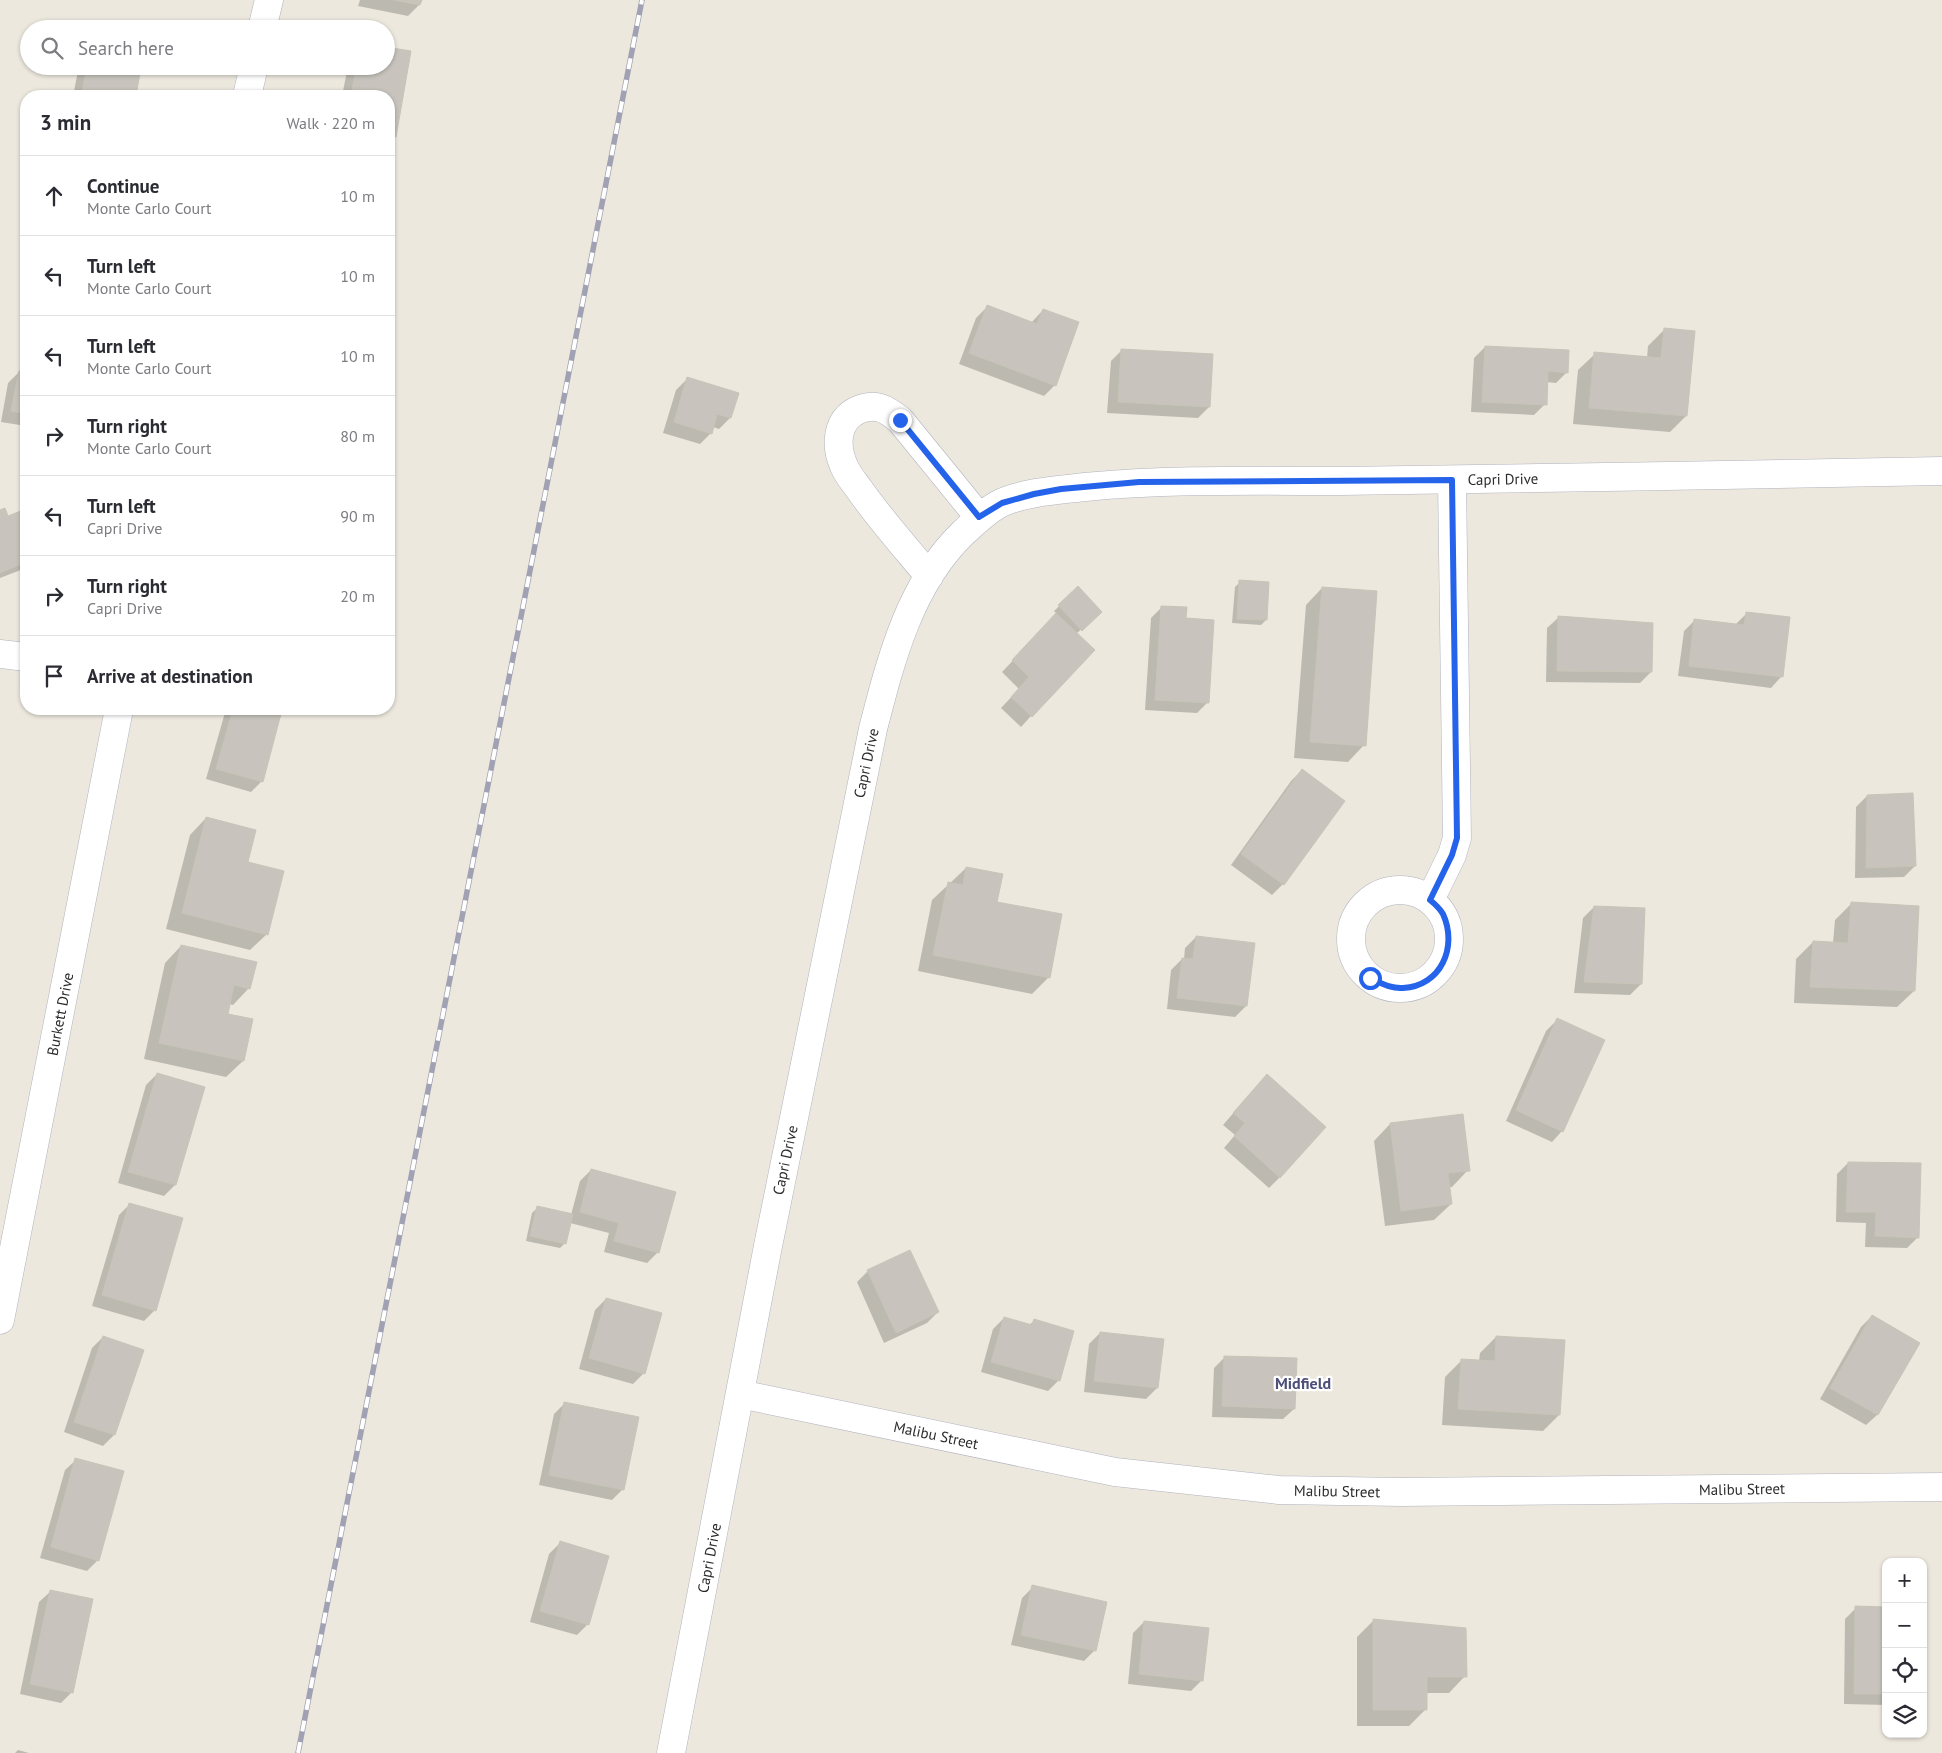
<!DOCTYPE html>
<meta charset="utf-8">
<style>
body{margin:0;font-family:"PT Sans",sans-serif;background:#f7f7f7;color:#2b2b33}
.controls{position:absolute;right:15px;bottom:15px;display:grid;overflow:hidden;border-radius:10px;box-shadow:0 1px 4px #0004}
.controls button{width:45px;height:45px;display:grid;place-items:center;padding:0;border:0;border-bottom:1px solid #e1e1e2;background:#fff;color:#2b2b33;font:25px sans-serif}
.stop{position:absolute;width:15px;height:15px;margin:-11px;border:4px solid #2563eb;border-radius:50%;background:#fff}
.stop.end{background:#2563eb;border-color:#fff;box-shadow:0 1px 5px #0008}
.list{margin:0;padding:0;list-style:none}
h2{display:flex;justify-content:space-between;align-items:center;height:65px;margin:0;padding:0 20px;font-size:21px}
h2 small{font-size:16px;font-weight:400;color:#7c7c81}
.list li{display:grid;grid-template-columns:32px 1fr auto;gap:15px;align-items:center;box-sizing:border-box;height:80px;padding:0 20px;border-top:1px solid #e1e1e2}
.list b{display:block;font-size:19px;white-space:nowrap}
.list p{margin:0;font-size:16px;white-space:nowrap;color:#7c7c81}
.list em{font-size:16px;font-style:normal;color:#7c7c81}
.icon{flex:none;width:28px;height:28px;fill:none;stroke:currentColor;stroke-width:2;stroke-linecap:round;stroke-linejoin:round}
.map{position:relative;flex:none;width:1942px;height:1753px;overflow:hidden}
.search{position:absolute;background:#fff;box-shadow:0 1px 4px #0004;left:20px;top:20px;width:375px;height:55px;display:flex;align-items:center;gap:12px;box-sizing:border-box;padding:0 18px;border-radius:28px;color:#7c7c81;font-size:19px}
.panel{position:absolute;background:#fff;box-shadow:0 1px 4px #0004;left:20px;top:90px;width:375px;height:625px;border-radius:20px}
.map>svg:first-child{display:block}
.shadow{fill:#0003}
.building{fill:#c8c4bd;stroke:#c7c4b7}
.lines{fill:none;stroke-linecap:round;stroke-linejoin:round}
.minor-casing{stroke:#b1b2be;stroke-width:29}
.minor{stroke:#fff;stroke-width:28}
.rail-casing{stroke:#a1a1b4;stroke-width:5.5}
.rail{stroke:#fff;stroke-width:4;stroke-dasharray:11;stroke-linecap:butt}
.route{stroke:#2563eb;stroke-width:6}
.labels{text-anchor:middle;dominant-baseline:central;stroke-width:4.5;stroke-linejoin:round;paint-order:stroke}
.street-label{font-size:15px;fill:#2b2b2b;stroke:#fff}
.neighbourhood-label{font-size:16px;font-weight:bold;fill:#4d4f79;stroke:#fff}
</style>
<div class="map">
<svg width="1942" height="1753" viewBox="0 0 1942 1753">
<rect width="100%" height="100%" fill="#ece8de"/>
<!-- shadow -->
<g class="shadow">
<path d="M360 0H420L419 5 408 16 358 6Z"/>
<path d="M82 66H126L140 69 135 96H73L78 71Z"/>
<path d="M348 66H386L395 137 389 142V96H342Z"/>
<path d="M987 307 1031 323 1043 310 1055 385 1044 396 959 364 976 318Z"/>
<path d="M1664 330 1686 416 1670 432 1573 424 1578 370 1595 354 1647 358 1648 346Z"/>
<path d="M26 345V426L1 422 8 383 19 372H21Z"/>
<path d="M1485 347 1567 372 1556 383 1546 382 1545 404 1534 415 1471 412 1474 358Z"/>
<path d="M1122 350 1212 355 1209 407 1198 418 1107 413 1111 361Z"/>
<path d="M687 379 730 418 719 429 713 427 711 433 700 444 663 433 676 390Z"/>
<path d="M0 511 8 518 26 511V568L0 578Z"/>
<path d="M1240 582 1266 620 1261 625 1232 623 1235 587Z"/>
<path d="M1078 588 1100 612 1076 634 1031 716 1021 727 1001 708 1019 689 1002 672 1057 614 1054 611Z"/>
<path d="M1322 588 1364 745 1348 762 1294 758 1306 605Z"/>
<path d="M1162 607 1185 620 1208 702 1197 713 1145 710 1151 618Z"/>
<path d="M1747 613 1781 677 1771 688 1678 676 1684 631 1695 620 1736 624Z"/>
<path d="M1558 618 1651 672 1640 683 1546 682 1547 628Z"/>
<path d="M226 709H273L281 711 262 781 251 792 206 779Z"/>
<path d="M1302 770 1283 884 1272 895 1231 865 1291 781Z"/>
<path d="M1867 796 1915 866 1904 877 1855 878 1856 807Z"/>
<path d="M206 818 247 863 267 934 250 950 166 929 190 835Z"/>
<path d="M966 868 996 903 1048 978 1032 994 918 971 932 900Z"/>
<path d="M1851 904 1914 991 1897 1007 1794 1003 1796 959 1813 942 1833 943 1835 920Z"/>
<path d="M1594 907 1641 984 1630 995 1574 993 1583 918Z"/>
<path d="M1196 937 1246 1006 1235 1017 1167 1009 1171 970 1182 959H1184L1185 948Z"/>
<path d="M181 946 249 988 233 1005 229 1004 226 1015 243 1061 226 1077 144 1059 165 963Z"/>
<path d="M1557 1020 1562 1131 1552 1142 1506 1121 1546 1031Z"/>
<path d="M157 1074 175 1185 164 1196 118 1183 146 1085Z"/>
<path d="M1256 1087 1280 1177 1269 1188 1224 1148 1235 1135 1223 1125Z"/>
<path d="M1390 1124 1468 1170 1452 1187H1449L1451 1204 1434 1220 1385 1226 1374 1141Z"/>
<path d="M1848 1163 1918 1237 1907 1248 1865 1247 1866 1223 1836 1222 1837 1174Z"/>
<path d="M591 1170 658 1252 647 1263 604 1252 609 1233 570 1223 565 1243 560 1248 526 1241 532 1213 537 1208 571 1215 580 1181Z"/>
<path d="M130 1204 155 1310 144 1321 92 1306 119 1215Z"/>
<path d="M868 1271 938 1312 927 1323 884 1343 857 1282Z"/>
<path d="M606 1299 644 1373 633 1384 579 1369 595 1310Z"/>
<path d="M1872 1316 1918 1344 1877 1415 1866 1425 1820 1399 1861 1327Z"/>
<path d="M1004 1318 1029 1325 1034 1321 1059 1380 1048 1391 981 1372 993 1329Z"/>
<path d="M1100 1333 1157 1388 1146 1399 1084 1392 1089 1344Z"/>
<path d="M103 1337 142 1350 114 1435 103 1446 64 1432 92 1348Z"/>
<path d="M1496 1337 1559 1415 1543 1431 1442 1425 1445 1377 1461 1361H1479L1480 1353Z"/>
<path d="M1225 1357 1294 1409 1283 1419 1212 1417 1214 1368Z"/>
<path d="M565 1403 623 1489 612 1500 539 1485 554 1414Z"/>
<path d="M76 1460 98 1560 87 1571 40 1558 65 1470Z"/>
<path d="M560 1543 588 1624 577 1635 530 1622 549 1554Z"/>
<path d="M1033 1587 1095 1650 1084 1661 1011 1645 1022 1598Z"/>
<path d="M50 1592 72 1692 61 1703 20 1694 39 1602Z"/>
<path d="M1856 1608H1886V1705L1844 1704 1845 1619Z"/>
<path d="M1374 1620 1465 1676 1449 1693H1426V1709L1409 1726H1357V1637Z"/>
<path d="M1144 1622 1202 1680 1191 1691 1128 1684 1133 1633Z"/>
<path d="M18 1750 29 1753H15Z"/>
</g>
<!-- building -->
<g class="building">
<path d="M394 0H422L420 5Z"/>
<path d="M386 47 411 51 396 137 389 136V96H351L356 66H386Z"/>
<path d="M87 66 141 67 136 96H81Z"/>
<path d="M987 305 1037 324 1043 309 1079 322 1056 386 969 353Z"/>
<path d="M1664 328 1695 331 1687 416 1589 408 1594 352 1661 358Z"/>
<path d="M1485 346 1569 350 1568 373 1548 371 1547 405 1482 402Z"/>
<path d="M1121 349 1213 354 1210 407 1118 402Z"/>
<path d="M19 371 26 372V414L11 411Z"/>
<path d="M687 377 739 393 731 418 717 414 712 434 674 422Z"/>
<path d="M5 508 8 516 26 509V562L0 573V510Z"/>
<path d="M1239 580 1269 582 1267 620 1237 619Z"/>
<path d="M1078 586 1102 612 1082 631 1058 605Z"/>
<path d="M1322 587 1377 591 1366 746 1310 742Z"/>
<path d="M1161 606 1187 607 1186 618 1214 620 1209 703 1155 700Z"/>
<path d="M1746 612 1790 617 1783 677 1689 666 1694 619 1744 625Z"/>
<path d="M1056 613 1095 650 1032 717 1011 697 1029 677 1012 660Z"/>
<path d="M1558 616 1653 623 1652 672 1557 671Z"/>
<path d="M233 709 282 710 263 782 216 769Z"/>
<path d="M1302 769 1345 801 1284 885 1241 854Z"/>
<path d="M1913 793 1916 866 1866 868 1867 795Z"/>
<path d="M206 817 256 830 248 862 284 871 268 935 182 913Z"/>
<path d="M966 867 1003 874 997 902 1062 914 1050 978 933 955 948 882 963 885Z"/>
<path d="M1851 902 1919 906 1915 991 1810 987 1813 941 1848 943Z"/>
<path d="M1594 906 1645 908 1642 984 1584 982Z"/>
<path d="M1196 936 1255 943 1247 1006 1177 998 1182 958 1193 959Z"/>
<path d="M181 945 257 962 250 989 234 985 228 1014 253 1019 244 1061 159 1043Z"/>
<path d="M1557 1018 1605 1040 1563 1132 1516 1110Z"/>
<path d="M157 1073 205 1087 176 1185 128 1172Z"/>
<path d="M1267 1074 1326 1127 1280 1178 1234 1136 1245 1123 1233 1113Z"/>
<path d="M1463 1114 1470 1171 1448 1173 1452 1204 1401 1211 1390 1123Z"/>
<path d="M1848 1162 1921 1163 1919 1238 1875 1236 1876 1212H1846Z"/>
<path d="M591 1169 676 1192 659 1253 614 1241 619 1223 580 1212Z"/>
<path d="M129 1203 183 1218 156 1311 102 1295Z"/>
<path d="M537 1206 573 1214 566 1244 530 1236Z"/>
<path d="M910 1250 939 1312 896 1333 867 1270Z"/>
<path d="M606 1298 662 1313 645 1374 589 1358Z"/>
<path d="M1872 1315 1920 1343 1878 1415 1830 1388Z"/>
<path d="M1004 1317 1032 1325 1034 1319 1074 1331 1060 1381 991 1362Z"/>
<path d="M1100 1332 1164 1339 1158 1388 1094 1381Z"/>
<path d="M103 1336 144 1350 115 1435 74 1422Z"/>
<path d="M1496 1336 1565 1340 1560 1415 1458 1409 1461 1359 1495 1361Z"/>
<path d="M1224 1356 1297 1358 1295 1409 1222 1406Z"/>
<path d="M564 1402 639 1417 624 1490 549 1475Z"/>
<path d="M75 1458 124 1471 99 1561 51 1547Z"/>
<path d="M560 1541 609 1556 589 1625 540 1611Z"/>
<path d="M1032 1585 1107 1602 1096 1651 1021 1635Z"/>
<path d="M50 1590 93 1599 73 1693 30 1684Z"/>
<path d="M1855 1606 1886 1607V1694H1854Z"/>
<path d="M1373 1619 1466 1628 1467 1677H1427V1710H1373Z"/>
<path d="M1144 1621 1209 1628 1203 1681 1139 1674Z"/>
</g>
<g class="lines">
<defs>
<g id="minor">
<path d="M262 29 269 0"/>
<path d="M247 96 254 66"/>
<path d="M929 576C905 547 880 519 859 489 854 482 847 474 844 466 835 446 836 420 858 410 876 403 885 408 900 420L979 517"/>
<path d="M0 654 26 657"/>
<circle cx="1400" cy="939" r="49"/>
<path d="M1430 900 1452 855 1457 838 1452 480"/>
<path d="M0 1320 119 709"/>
<path d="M740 1394 1115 1472 1279 1490 1401 1492 1942 1487"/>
<path d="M671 1753 768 1246 873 729C891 659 910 584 963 533 975 522 987 510 1001 503 1025 492 1059 490 1085 487 1170 479 1255 481 1340 481 1541 479 1741 474 1942 471"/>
</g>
</defs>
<!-- minor casing -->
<use href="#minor" class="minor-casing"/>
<!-- minor -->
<use href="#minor" class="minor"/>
<defs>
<path id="rail" d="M298 1753 642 0"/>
</defs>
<!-- rail casing -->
<use href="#rail" class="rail-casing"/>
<!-- rail -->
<use href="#rail" class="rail"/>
</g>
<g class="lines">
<!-- route -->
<path class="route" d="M900 420 979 517 1002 503 1034 494 1061 489 1139 482 1452 480 1457 838 1452 855 1430 900C1435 904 1440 909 1443 914 1458 947 1441 986 1403 988 1391 989 1381 983 1370 978"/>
</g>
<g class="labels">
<!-- street labels -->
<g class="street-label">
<text transform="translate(1503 479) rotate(-1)">Capri Drive</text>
<text transform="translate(866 763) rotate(-78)">Capri Drive</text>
<text transform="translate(60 1014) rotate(-79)">Burkett Drive</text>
<text transform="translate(785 1160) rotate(-78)">Capri Drive</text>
<text transform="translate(936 1435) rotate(12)">Malibu Street</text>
<text transform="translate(1742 1489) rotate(-1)">Malibu Street</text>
<text transform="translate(1337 1491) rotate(1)">Malibu Street</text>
<text transform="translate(709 1558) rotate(-79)">Capri Drive</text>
</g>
<!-- neighbourhood labels -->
<g class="neighbourhood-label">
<text x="1303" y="1383">Midfield</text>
</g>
</g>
</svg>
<div class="controls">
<button>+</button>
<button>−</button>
<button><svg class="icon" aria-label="locate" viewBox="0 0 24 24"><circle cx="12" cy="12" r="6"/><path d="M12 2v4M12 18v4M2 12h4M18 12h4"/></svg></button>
<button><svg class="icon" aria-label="layers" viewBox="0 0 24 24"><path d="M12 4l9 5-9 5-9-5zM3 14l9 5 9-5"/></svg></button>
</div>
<div class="stop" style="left:1370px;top:978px"></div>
<div class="stop end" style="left:900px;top:420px"></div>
<div class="search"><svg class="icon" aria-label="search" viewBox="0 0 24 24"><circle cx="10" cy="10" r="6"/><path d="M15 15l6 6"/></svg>Search here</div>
<section class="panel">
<h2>3 min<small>Walk · 220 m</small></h2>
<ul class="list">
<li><svg class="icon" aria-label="ahead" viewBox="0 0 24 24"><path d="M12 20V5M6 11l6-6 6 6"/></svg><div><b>Continue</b><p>Monte Carlo Court</p></div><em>10 m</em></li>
<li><svg class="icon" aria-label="left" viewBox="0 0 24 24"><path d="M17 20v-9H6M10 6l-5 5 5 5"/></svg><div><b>Turn left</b><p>Monte Carlo Court</p></div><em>10 m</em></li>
<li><svg class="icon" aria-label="left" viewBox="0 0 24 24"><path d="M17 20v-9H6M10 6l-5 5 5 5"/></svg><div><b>Turn left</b><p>Monte Carlo Court</p></div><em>10 m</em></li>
<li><svg class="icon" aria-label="right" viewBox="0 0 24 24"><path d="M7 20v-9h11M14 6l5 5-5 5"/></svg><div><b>Turn right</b><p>Monte Carlo Court</p></div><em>80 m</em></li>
<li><svg class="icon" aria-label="left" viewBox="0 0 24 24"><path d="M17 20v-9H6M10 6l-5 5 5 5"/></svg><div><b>Turn left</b><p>Capri Drive</p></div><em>90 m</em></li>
<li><svg class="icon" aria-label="right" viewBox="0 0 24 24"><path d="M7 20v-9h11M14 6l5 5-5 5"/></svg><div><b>Turn right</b><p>Capri Drive</p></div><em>20 m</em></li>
<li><svg class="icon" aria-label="arrive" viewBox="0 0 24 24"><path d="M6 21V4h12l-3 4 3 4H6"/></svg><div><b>Arrive at destination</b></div></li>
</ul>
</section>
</div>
